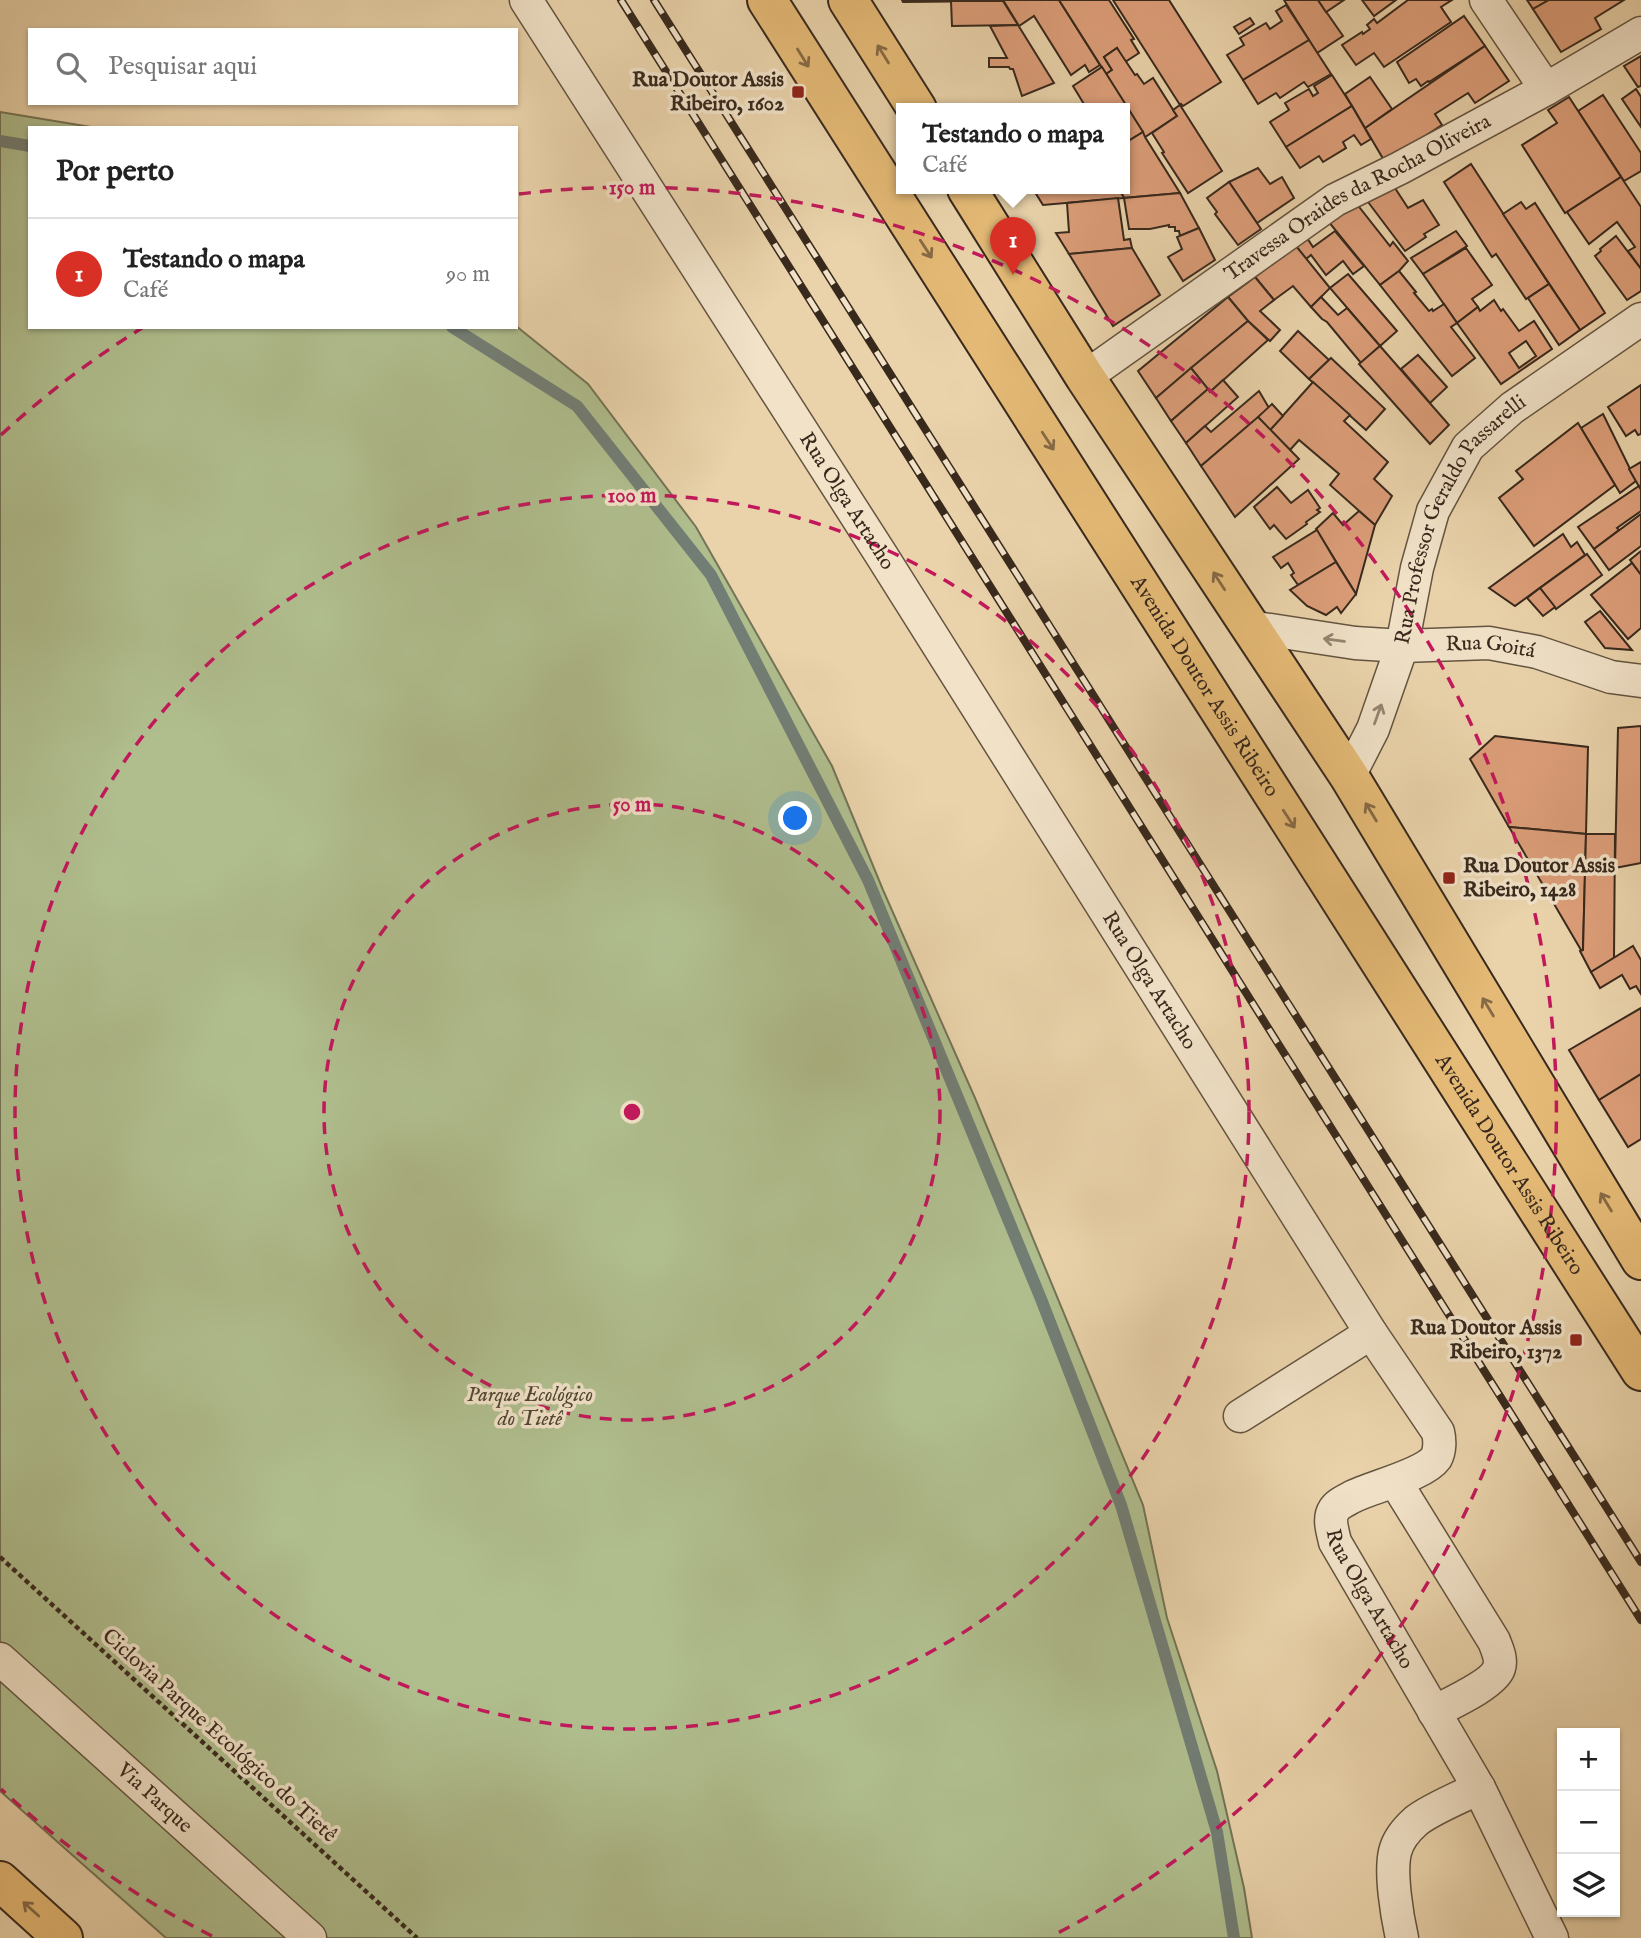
<!DOCTYPE html>
<html lang="pt">
<meta charset="utf-8">
<style>
body{margin:0;font-family:"IM FELL English",serif;background:#f6f6f6;color:#222}
.controls{position:absolute;right:21px;bottom:21px;display:grid;overflow:hidden;border-radius:0px;box-shadow:0 2px 5px #0004}
.controls button{width:63px;height:63px;display:grid;place-items:center;padding:0;border:0;border-bottom:2px solid #e0e0e0;background:#fff;color:#222;font:35px sans-serif}
.you{position:absolute;left:796px;top:819px;width:24px;height:24px;margin:-18px;border:5px solid #fff;border-radius:50%;background:#1a73e8;box-shadow:0 0 0 10px #1a73e833}
.badge{display:grid;place-items:center;width:46px;height:46px;border-radius:50%;background:#d93025;color:#fff;font-size:23px;font-weight:700}
.pin{position:absolute;translate:-50% -58px;filter:drop-shadow(0 2px 4px #0008)}
.pin::after{content:'';position:absolute;top:37px;width:24px;height:21px;background:inherit;clip-path:polygon(0 0,100% 0,50% 100%)}
.popup{position:absolute;left:896px;top:103px;width:234px;height:91px;box-sizing:border-box;display:grid;place-content:center;border-radius:0px;background:#fff;filter:drop-shadow(0 2px 5px #0005);font-size:23px;white-space:nowrap;color:#767676}
.popup b{font-size:26px;color:#222}
.popup::after{content:'';position:absolute;left:50%;top:100%;margin-left:-14px;border:14px solid transparent;border-top-color:#fff}
.list{margin:0;padding:0;list-style:none}
h2{display:flex;justify-content:space-between;align-items:center;height:91px;margin:0;padding:0 28px;font-size:30px}
h2 small{font-size:23px;font-weight:400;color:#767676}
.list li{display:grid;grid-template-columns:46px 1fr auto;gap:21px;align-items:center;box-sizing:border-box;height:112px;padding:0 28px;border-top:2px solid #e0e0e0}
.list b{display:block;font-size:26px;white-space:nowrap}
.list p{margin:0;font-size:23px;white-space:nowrap;color:#767676}
.list em{font-size:23px;font-style:normal;color:#767676}
.icon{flex:none;width:38px;height:38px;fill:none;stroke:currentColor;stroke-width:2;stroke-linecap:round;stroke-linejoin:round}
.map{position:relative;flex:none;width:1641px;height:1938px;overflow:hidden}
.search{position:absolute;background:#fff;box-shadow:0 2px 5px #0004;left:28px;top:28px;width:490px;height:77px;display:flex;align-items:center;gap:18px;box-sizing:border-box;padding:0 24px;border-radius:0px;color:#767676;font-size:26px}
.panel{position:absolute;background:#fff;box-shadow:0 2px 5px #0004;left:28px;top:126px;width:490px;height:203px;border-radius:0px}
.map>svg:first-child{display:block}
.green{fill:#b0be8e;stroke:#747456;stroke-width:2}
.lines{fill:none;stroke-linecap:round;stroke-linejoin:round}
.stream{stroke:#727e75;stroke-width:12}
.building{fill:#dc9e79;stroke:#38291d;stroke-width:2;fill-rule:evenodd}
.minor-casing{stroke:#645440;stroke-width:35}
.primary-casing{stroke:#38291d;stroke-width:42}
.motorway-casing{stroke:#38291d;stroke-width:42}
.path{stroke:#38291d;stroke-width:4.5;stroke-dasharray:5 3.5;stroke-linecap:butt}
.minor{stroke:#f1e2c8;stroke-width:32}
.primary{stroke:#e5ba76;stroke-width:38}
.motorway{stroke:#e5ba76;stroke-width:38}
.rail-casing{stroke:#38291d;stroke-width:8}
.rail{stroke:#f1e2c8;stroke-width:5;stroke-dasharray:16;stroke-linecap:butt}
.oneway{stroke:#866a45}
.oneway2{stroke:#948672}
.ring{fill:none;stroke:#c2185b;stroke-width:3.5;stroke-dasharray:12 9}
.poi-dot{fill:#8f2418;stroke:#f1e2c8;stroke-width:2.5}
.labels{text-anchor:middle;dominant-baseline:central;stroke-width:7;stroke-linejoin:round;paint-order:stroke}
.poi-label{font-size:21px;font-weight:bold;fill:#38291d;stroke:#f1e2c8;text-anchor:end}
.street-label{font-size:21px;fill:#38291d;stroke:#f1e2c8}
.park-label{font-size:21px;font-style:italic;fill:#504734;stroke:#f1e2c8}
.centre{fill:#c2185b;stroke:#f1e2c8;stroke-width:3.5}
.ring-label{font-size:21px;text-anchor:middle;font-weight:bold;fill:#c2185b;stroke:#f1e2c8;stroke-width:7;stroke-linejoin:round;paint-order:stroke}
</style>
<div class="map">
<svg width="1641" height="1938" viewBox="0 0 1641 1938">
<rect width="100%" height="100%" fill="#ead3ab"/>
<filter id="stains"><feTurbulence type="fractalNoise" baseFrequency=".00286" numOctaves="4"/><feColorMatrix values="0 0 0 0 .2 0 0 0 0 .09 0 0 0 0 .02 0 0 0 .5 -.17"/></filter>
<radialGradient id="worn" r=".72"><stop offset=".6" stop-color="#630" stop-opacity="0"/><stop offset="1" stop-color="#630" stop-opacity=".3"/></radialGradient>
<!-- green -->
<path class="green" d="M0 112 97 128H30V327L516 326 588 384 696 527 832 766 883 890 975 1098 1143 1505 1167 1618 1217 1771 1244 1888 1252 1938H166L0 1791Z"/>
<g class="lines">
<!-- stream -->
<g class="stream">
<path d="M0 141 30 146"/>
<path d="M452 327 577 406 711 575 868 880 1041 1299 1121 1505 1217 1832 1234 1938"/>
</g>
</g>
<!-- building -->
<g class="building">
<path d="M902 0H1003V1L903 2Z"/>
<path d="M1003 0H1059L1100 65 1089 72 1085 65 1071 75 1034 16 1019 26Z"/>
<path d="M1059 0H1109L1134 39 1131 40 1139 53 1125 62 1117 48 1104 57 1112 70 1106 74Z"/>
<path d="M1113 0H1169L1221 82 1183 106 1181 104 1180 105Z"/>
<path d="M1284 0H1318L1343 36 1317 53Z"/>
<path d="M1318 0H1344L1326 12Z"/>
<path d="M1362 0H1396L1374 16Z"/>
<path d="M1408 0H1452L1441 7 1451 22 1384 67 1374 53 1356 65 1342 45 1362 32 1363 34 1370 29 1367 25 1374 19 1377 23Z"/>
<path d="M1527 0H1549L1533 9Z"/>
<path d="M1549 0H1624L1595 18 1601 29 1561 52 1533 9Z"/>
<path d="M951 1H1003L1018 25 952 26Z"/>
<path d="M1286 5 1309 40 1243 80 1227 55 1244 45 1240 38 1266 23 1270 29 1282 21 1276 11Z"/>
<path d="M1464 16 1485 46 1429 82 1428 81 1421 86 1416 79 1409 83 1397 62Z"/>
<path d="M1250 18 1254 24 1239 34 1234 27Z"/>
<path d="M1018 25 1054 83 1022 96 1013 69H1010L1009 67H989V58H1007L990 26Z"/>
<path d="M1309 40 1331 74 1308 87 1304 82 1280 98 1276 93 1258 104 1243 80Z"/>
<path d="M1485 46 1509 81 1475 103 1468 93 1435 114 1442 125 1385 162 1365 128Z"/>
<path d="M1117 48 1135 75 1137 74 1144 84 1153 78 1177 116 1145 137 1106 74 1112 70 1104 57Z"/>
<path d="M1641 56V86L1638 87 1624 66Z"/>
<path d="M1102 67 1143 132 1125 143V109H1087L1073 86Z"/>
<path d="M1332 75 1352 106 1286 147 1270 122 1289 110 1285 103 1309 89 1313 96 1318 93 1314 86Z"/>
<path d="M1370 77 1392 109 1365 128 1345 94Z"/>
<path d="M1636 89 1641 97V127L1622 99Z"/>
<path d="M1603 95 1641 153V171L1624 181 1578 111Z"/>
<path d="M1569 97 1621 177 1565 213 1522 145 1557 123 1548 110Z"/>
<path d="M1067 104 1070 109H983L981 105Z"/>
<path d="M1180 105 1222 171 1188 193 1162 153 1164 152 1152 133 1177 116 1173 110Z"/>
<path d="M1352 106 1371 139 1361 145 1354 135 1343 142 1346 148 1323 162 1319 156 1300 168 1286 147Z"/>
<path d="M1143 132 1145 137 1180 193 1124 198 1119 189H1125V185L1128 183 1125 179V143Z"/>
<path d="M1471 164 1549 284 1526 299 1496 254 1492 257 1444 182Z"/>
<path d="M1258 168 1270 184 1282 177 1294 198 1257 223 1229 182Z"/>
<path d="M1621 177 1641 207V269L1628 251 1635 247 1617 222 1589 244 1567 212Z"/>
<path d="M1229 182 1261 229 1238 245 1215 214 1217 212 1207 198Z"/>
<path d="M1393 185 1408 208 1423 200 1439 225 1424 234 1426 237 1405 251 1365 198Z"/>
<path d="M1033 189H1119L1124 198 1043 205Z"/>
<path d="M1180 193 1199 228 1180 236 1179 231H1175V227H1169V225L1150 229H1129L1124 198Z"/>
<path d="M1118 198 1124 240 1130 239 1132 248 1069 254 1056 233 1069 232 1067 203Z"/>
<path d="M1521 202 1526 209 1535 203 1605 313 1580 330 1503 214Z"/>
<path d="M1356 203 1390 246 1393 242 1408 261 1399 271 1380 285 1328 221Z"/>
<path d="M1199 228 1215 260 1183 281 1168 257 1182 249 1177 237Z"/>
<path d="M1335 231 1364 266 1353 274 1343 261 1326 275 1311 255 1306 259 1296 246 1307 238 1313 247Z"/>
<path d="M1456 231 1467 246 1423 274 1411 258Z"/>
<path d="M1616 236 1641 269V291L1627 300 1595 256 1601 251 1600 249Z"/>
<path d="M1296 246 1330 288 1311 307 1293 286 1274 300 1255 277Z"/>
<path d="M1132 248 1160 295 1113 326 1069 254Z"/>
<path d="M1466 248 1492 285 1472 299 1478 307 1457 323 1423 274Z"/>
<path d="M1399 271 1416 292 1414 293 1429 311 1432 309 1433 311 1444 304 1457 323 1451 327 1475 358 1452 376 1380 285Z"/>
<path d="M1348 274 1397 331 1380 346 1330 288Z"/>
<path d="M1255 277 1274 300 1260 311 1280 330 1270 341 1248 321 1228 297Z"/>
<path d="M1549 284 1580 330 1559 345 1528 298Z"/>
<path d="M1228 297 1248 321 1156 398 1138 371Z"/>
<path d="M1321 297 1338 315 1347 308 1380 346 1361 363 1327 322 1322 319 1311 307Z"/>
<path d="M1494 300 1501 311 1503 309 1519 331 1534 321 1552 349 1501 384 1457 323 1478 307 1480 311ZM1526 341 1536 356 1519 368 1509 353Z"/>
<path d="M1248 321 1268 340 1210 392 1191 368Z"/>
<path d="M1298 331 1329 360 1309 379 1280 351Z"/>
<path d="M1380 346 1449 425 1430 444 1359 364Z"/>
<path d="M1418 355 1447 387 1430 403 1401 369Z"/>
<path d="M1331 358 1385 409 1366 430 1309 379Z"/>
<path d="M1191 368 1208 389 1171 421 1156 398Z"/>
<path d="M1223 380 1238 397 1186 443 1171 421 1208 389 1210 392Z"/>
<path d="M1313 382 1350 415 1344 421 1388 462 1374 479 1392 496 1375 525 1330 485 1339 474 1299 440 1290 450 1270 430Z"/>
<path d="M1641 385V434L1638 435 1635 430 1626 436 1608 407Z"/>
<path d="M1259 391 1269 408 1201 466 1186 443 1205 426 1211 432Z"/>
<path d="M1272 404 1283 416 1270 430 1258 417Z"/>
<path d="M1603 414 1636 481 1620 493 1581 428Z"/>
<path d="M1258 417 1299 459 1235 517 1201 466Z"/>
<path d="M1578 423 1615 485 1534 546 1499 498 1523 479 1516 471Z"/>
<path d="M1641 462V490L1629 469Z"/>
<path d="M1639 486 1641 490V511L1617 528 1619 530 1594 549 1578 527Z"/>
<path d="M1277 487 1291 503 1308 490 1320 508 1317 510 1320 512 1306 522 1307 524 1286 539 1274 525 1270 529 1254 507Z"/>
<path d="M1359 511 1375 525 1356 594 1316 529 1333 513 1343 525Z"/>
<path d="M1641 514V546L1609 570 1594 549Z"/>
<path d="M1317 530 1336 562 1298 585 1291 575 1294 573 1288 563 1281 568 1273 557Z"/>
<path d="M1563 534 1571 547 1577 542 1585 555 1515 606 1489 588Z"/>
<path d="M1641 551V575L1630 560Z"/>
<path d="M1587 554 1602 575 1556 609 1540 588Z"/>
<path d="M1336 562 1356 594 1341 613 1337 607 1326 615 1307 606 1290 590Z"/>
<path d="M1632 563 1641 575V628L1628 639 1591 595Z"/>
<path d="M1540 588 1555 607 1543 616 1527 598Z"/>
<path d="M1600 611 1632 650 1605 648 1585 622Z"/>
<path d="M1641 726V863L1615 868 1618 728Z"/>
<path d="M1495 736 1588 747 1586 834 1509 827 1470 759Z"/>
<path d="M1509 827 1586 834 1583 950H1581Z"/>
<path d="M1586 834H1615L1614 958 1591 972 1580 951 1583 950Z"/>
<path d="M1633 946 1641 960V994L1636 986 1630 989 1622 975 1600 988 1591 972Z"/>
<path d="M1641 1008V1074L1599 1100 1569 1050Z"/>
<path d="M1641 1074V1139L1628 1147 1599 1100Z"/>
</g>
<g class="lines">
<defs>
<g id="minor">
<path id="s1" d="M526 0 882 556 1371 1333 1438 1432C1440 1440 1440 1451 1436 1458 1424 1475 1371 1487 1352 1497 1347 1500 1337 1504 1334 1510 1328 1519 1333 1532 1335 1542L1479 1788 1552 1938"/>
<path d="M1486 0 1546 89"/>
<path id="s2" d="M1085 377 1335 200 1400 168 1546 89 1641 33"/>
<path id="s3" d="M1250 627 1355 643 1402 646 1489 643 1537 652 1611 677 1641 681"/>
<path id="s4" d="M1349 776 1373 729 1402 646 1417 568 1433 511 1468 447 1512 408 1641 319"/>
<path d="M1240 1416 1371 1333"/>
<path d="M1395 1481 1494 1641C1497 1649 1502 1659 1499 1668 1494 1684 1449 1704 1434 1712"/>
<path id="s5" d="M0 1659 310 1938"/>
<path d="M1402 1938C1397 1916 1390 1873 1395 1852 1398 1839 1407 1829 1416 1821 1431 1809 1461 1797 1479 1788"/>
</g>
<g id="primary">
<path id="s6" d="M767 0 1641 1371"/>
<path d="M848 0 917 109"/>
<path d="M967 189 1085 377 1349 776 1641 1260"/>
</g>
<path id="motorway" d="M0 1881 63 1938"/>
</defs>
<!-- minor casing -->
<use href="#minor" class="minor-casing"/>
<!-- primary casing -->
<use href="#primary" class="primary-casing"/>
<!-- motorway casing -->
<use href="#motorway" class="motorway-casing"/>
<!-- path -->
<path class="path" d="M0 1557 417 1938"/>
<!-- minor -->
<use href="#minor" class="minor"/>
<!-- primary -->
<use href="#primary" class="primary"/>
<!-- motorway -->
<use href="#motorway" class="motorway"/>
<defs>
<g id="rail">
<path d="M621 0 1641 1620"/>
<path d="M654 0 1641 1562"/>
</g>
</defs>
<!-- rail casing -->
<use href="#rail" class="rail-casing"/>
<!-- rail -->
<use href="#rail" class="rail"/>
</g>
<!-- one-way arrows -->
<defs><path id="oneway-shaft" d="M-6 0H5M1.5-3L5.5 0L1.5 3" fill="none" stroke-width="1.6" stroke-linecap="round" stroke-linejoin="round" transform="scale(1.75)"/></defs>
<g class="oneway">
<use href="#oneway-shaft" transform="translate(883 54) rotate(-122)"/>
<use href="#oneway-shaft" transform="translate(803 58) rotate(58)"/>
<use href="#oneway-shaft" transform="translate(926 249) rotate(57)"/>
<use href="#oneway-shaft" transform="translate(1048 441) rotate(57)"/>
<use href="#oneway-shaft" transform="translate(1219 581) rotate(-123)"/>
<use href="#oneway-shaft" transform="translate(1371 812) rotate(-121)"/>
<use href="#oneway-shaft" transform="translate(1289 819) rotate(57)"/>
<use href="#oneway-shaft" transform="translate(1488 1007) rotate(-121)"/>
<use href="#oneway-shaft" transform="translate(1606 1202) rotate(-121)"/>
<use href="#oneway-shaft" transform="translate(31 1909) rotate(-138)"/>
</g>
<g class="oneway2">
<use href="#oneway-shaft" transform="translate(1334 640) rotate(-172)"/>
<use href="#oneway-shaft" transform="translate(1378 714) rotate(-70)"/>
</g>
<!-- distance rings -->
<g class="ring">
<circle cx="632" cy="1112" r="308"/>
<circle cx="632" cy="1112" r="617"/>
<path d="M212 1936A925 925 0 0 1 1 1789M1 435A925 925 0 0 1 142 328M519 194A925 925 0 0 1 1052 1936"/>
</g>
<!-- markers -->
<g class="poi-dot">
<rect x="791" y="85" width="14" height="14" rx="3.5"/>
<rect x="1442" y="871" width="14" height="14" rx="3.5"/>
<rect x="1569" y="1333" width="14" height="14" rx="3.5"/>
</g>
<g class="labels">
<!-- poi labels -->
<g class="poi-label">
<text x="784" y="80">Rua Doutor Assis<tspan x="784" dy="24">Ribeiro, 1602</tspan></text>
<text x="1463" y="866" text-anchor="start">Rua Doutor Assis<tspan x="1463" dy="24">Ribeiro, 1428</tspan></text>
<text x="1562" y="1328">Rua Doutor Assis<tspan x="1562" dy="24">Ribeiro, 1372</tspan></text>
</g>
<!-- street labels -->
<g class="street-label">
<text stroke="none"><textPath href="#s2" startOffset="327">Travessa Oraides da Rocha Oliveira</textPath></text>
<text stroke="none"><textPath href="#s1" startOffset="595">Rua Olga Artacho</textPath></text>
<text stroke="none"><textPath href="#s4" startOffset="284">Rua Professor Geraldo Passarelli</textPath></text>
<text stroke="none"><textPath href="#s3" startOffset="242">Rua Goitá</textPath></text>
<text stroke="none"><textPath href="#s6" startOffset="814">Avenida Doutor Assis Ribeiro</textPath></text>
<text stroke="none"><textPath href="#s1" startOffset="1162">Rua Olga Artacho</textPath></text>
<text stroke="none"><textPath href="#s6" startOffset="1381">Avenida Doutor Assis Ribeiro</textPath></text>
<text stroke="none"><textPath href="#s1" startOffset="1939">Rua Olga Artacho</textPath></text>
<text transform="translate(219 1736) rotate(42)">Ciclovia Parque Ecológico do Tietê</text>
<text stroke="none"><textPath href="#s5" startOffset="208">Via Parque</textPath></text>
</g>
<!-- park labels -->
<g class="park-label">
<text x="530" y="1395">Parque Ecológico<tspan x="530" dy="24">do Tietê</tspan></text>
</g>
</g>
<circle cx="632" cy="1112" r="10" class="centre"/>
<g class="ring-label">
<text x="632" y="194">150 m</text>
<text x="632" y="502">100 m</text>
<text x="632" y="811">50 m</text>
</g>
<rect width="100%" height="100%" filter="url(#stains)"/>
<rect width="100%" height="100%" fill="url(#worn)"/>
</svg>
<div class="controls">
<button>+</button>
<button>−</button>
<button><svg class="icon" aria-label="layers" viewBox="0 0 24 24"><path d="M12 4l9 5-9 5-9-5zM3 14l9 5 9-5"/></svg></button>
</div>
<div class="you"></div>
<div class="pin badge" style="left:1013px;top:275px">1</div>
<div class="popup"><b>Testando o mapa</b>Café</div>
<div class="search"><svg class="icon" aria-label="search" viewBox="0 0 24 24"><circle cx="10" cy="10" r="6"/><path d="M15 15l6 6"/></svg>Pesquisar aqui</div>
<section class="panel">
<h2>Por perto<small></small></h2>
<ul class="list">
<li><span class="badge">1</span><div><b>Testando o mapa</b><p>Café</p></div><em>90 m</em></li>
</ul>
</section>
</div>
